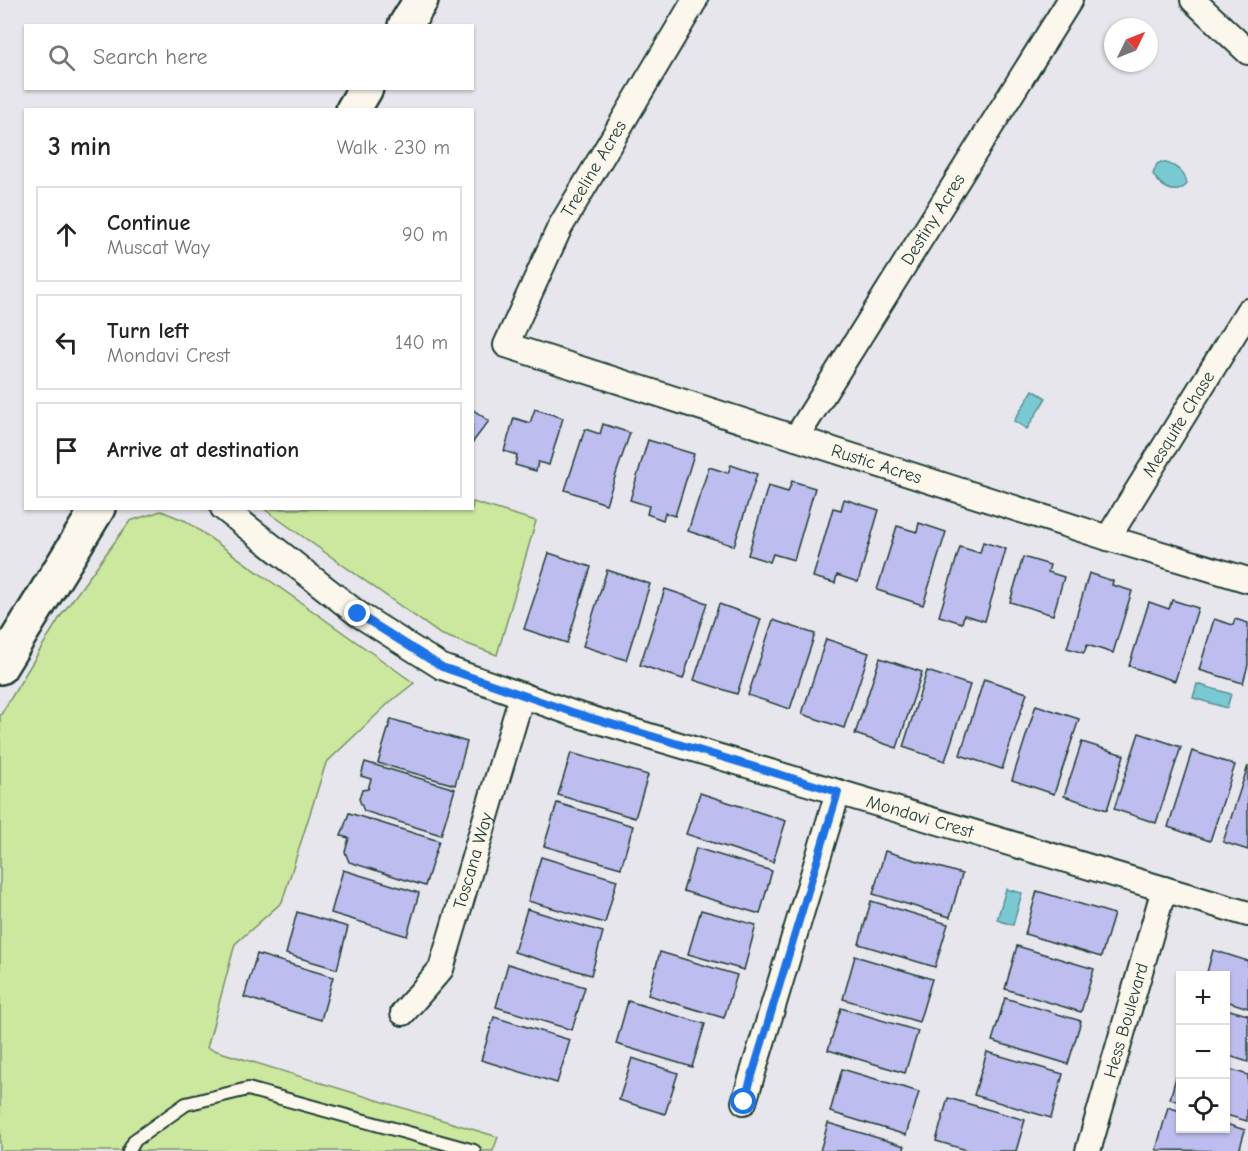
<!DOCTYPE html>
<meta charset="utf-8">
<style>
body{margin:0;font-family:"Comic Neue",sans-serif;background:#f2f2f2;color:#222}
.controls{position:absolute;right:18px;bottom:18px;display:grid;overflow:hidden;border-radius:0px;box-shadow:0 2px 4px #0004}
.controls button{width:54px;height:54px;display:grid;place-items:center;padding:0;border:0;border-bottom:2px solid #e0e0e0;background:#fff;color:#222;font:30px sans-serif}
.compass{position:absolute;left:1104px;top:18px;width:54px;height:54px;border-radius:50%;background:#fff;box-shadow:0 2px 4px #0004;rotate:47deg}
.stop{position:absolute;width:18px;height:18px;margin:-14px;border:4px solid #1a73e8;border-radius:50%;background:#fff}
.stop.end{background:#1a73e8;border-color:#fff;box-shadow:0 2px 6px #0008}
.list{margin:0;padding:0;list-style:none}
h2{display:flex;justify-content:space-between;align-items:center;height:78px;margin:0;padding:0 24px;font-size:26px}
h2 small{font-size:20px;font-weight:400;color:#767676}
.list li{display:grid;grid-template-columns:39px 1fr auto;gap:18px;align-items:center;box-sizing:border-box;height:96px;margin:0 12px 12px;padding:0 12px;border:2px solid #e0e0e0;border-radius:0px}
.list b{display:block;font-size:22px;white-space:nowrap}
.list p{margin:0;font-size:20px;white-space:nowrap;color:#767676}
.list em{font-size:20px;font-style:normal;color:#767676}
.icon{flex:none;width:33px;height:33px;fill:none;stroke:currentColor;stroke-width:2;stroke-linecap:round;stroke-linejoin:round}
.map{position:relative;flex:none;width:1248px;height:1151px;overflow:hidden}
.search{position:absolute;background:#fff;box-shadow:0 2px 4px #0004;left:24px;top:24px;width:450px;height:66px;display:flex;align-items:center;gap:15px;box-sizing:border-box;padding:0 21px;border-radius:0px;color:#767676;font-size:22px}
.panel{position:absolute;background:#fff;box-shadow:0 2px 4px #0004;left:24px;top:108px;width:450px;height:402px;border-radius:0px}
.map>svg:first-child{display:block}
.green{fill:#cce79e;stroke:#769269;stroke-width:1.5}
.water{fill:#79c9d3;stroke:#559193;stroke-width:1.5}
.building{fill:#bdbdef;stroke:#1f3d34;stroke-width:1.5}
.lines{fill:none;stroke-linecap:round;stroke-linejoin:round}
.service-casing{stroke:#1f3d34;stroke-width:16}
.minor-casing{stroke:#1f3d34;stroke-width:28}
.secondary-casing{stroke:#1f3d34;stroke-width:38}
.service{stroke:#fbf7ec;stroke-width:12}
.minor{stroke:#fbf7ec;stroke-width:24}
.secondary{stroke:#fbf7ec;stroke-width:33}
.route{stroke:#1a73e8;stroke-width:8}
.labels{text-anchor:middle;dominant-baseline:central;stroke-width:4.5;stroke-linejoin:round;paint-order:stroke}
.street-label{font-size:18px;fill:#1f3d34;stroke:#fbf7ec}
</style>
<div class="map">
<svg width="1248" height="1151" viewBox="0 0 1248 1151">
<rect width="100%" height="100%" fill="#e8e6ed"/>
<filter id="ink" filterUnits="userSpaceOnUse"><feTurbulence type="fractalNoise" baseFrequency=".0167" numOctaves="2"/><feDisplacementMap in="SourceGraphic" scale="12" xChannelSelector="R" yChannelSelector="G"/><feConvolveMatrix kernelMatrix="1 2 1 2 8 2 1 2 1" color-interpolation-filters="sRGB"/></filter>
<g filter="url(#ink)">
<!-- green -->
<g class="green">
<path d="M473 502 536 521 497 655 440 634 264 509 472 508Z"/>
<path d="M161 511 186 521 414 683 390 702 326 763 282 902 235 944 207 1048 498 1137 493 1151H0V716L60 617 130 521Z"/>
</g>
<!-- water -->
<g class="water">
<path d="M1161 162C1172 163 1186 172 1187 184 1175 198 1160 186 1153 174L1157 164Z"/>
<path d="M1033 390 1046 398 1027 429 1014 421Z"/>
<path d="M1197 684 1231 694 1227 708 1193 698Z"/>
<path d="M1006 889 1022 893 1013 925 997 920Z"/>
</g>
<!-- building -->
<g class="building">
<path d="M472 409 489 421 472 443Z"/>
<path d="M535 409 563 418 549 465 538 462 536 471 515 465 517 455 504 451 514 418 530 423Z"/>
<path d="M603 424 630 433 606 504 565 490 585 429 600 434Z"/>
<path d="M648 440 694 454 675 516 665 513 663 520 647 514 649 506 630 500Z"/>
<path d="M731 465 757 474 734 546 688 531 709 467 728 473Z"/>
<path d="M792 481 815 488 794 560 773 554 770 562 748 555 768 486 788 492Z"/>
<path d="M844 499 879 510 858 582 837 575 835 583 813 577 833 508 841 510Z"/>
<path d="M919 523 946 532 923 605 877 590 897 526 917 532Z"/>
<path d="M983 542 1006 549 985 621 964 615 962 623 939 616 960 547 980 553Z"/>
<path d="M549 553 591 567 567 643 524 629Z"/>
<path d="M1023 557 1050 565 1048 572 1064 577 1053 615 1010 602Z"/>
<path d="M607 570 650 584 626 660 583 646Z"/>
<path d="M1089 573 1113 581 1112 585 1132 591 1113 653 1087 645 1084 653 1067 648Z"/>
<path d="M665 589 707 603 683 679 640 665Z"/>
<path d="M1172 600 1198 608 1175 681 1129 666 1149 602 1169 609Z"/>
<path d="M719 604 761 619 737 694 694 680Z"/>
<path d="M1214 619 1233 625 1235 619 1248 623V665L1243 683 1199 670Z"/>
<path d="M773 620 815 634 790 709 748 695Z"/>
<path d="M826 639 869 653 844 728 802 714Z"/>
<path d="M880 658 922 672 897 748 855 734Z"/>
<path d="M927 671 970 685 945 761 903 747Z"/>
<path d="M984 679 1027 693 1002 769 960 755Z"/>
<path d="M1036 705 1079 719 1054 794 1012 780Z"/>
<path d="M391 719 467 742 455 785 378 763Z"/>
<path d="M1139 733 1181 747 1156 823 1114 809Z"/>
<path d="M1082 742 1124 755 1107 810 1064 796Z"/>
<path d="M1192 751 1235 765 1210 841 1168 827Z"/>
<path d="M571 753 648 775 635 818 558 795Z"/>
<path d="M365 762 455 789 441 835 364 811 359 799 362 790 368 789 371 779 361 776Z"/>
<path d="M1248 766V850L1223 842Z"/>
<path d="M700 793 786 821 773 862 686 834Z"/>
<path d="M557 803 633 826 621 868 544 846Z"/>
<path d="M349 813 439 841 425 886 349 862 345 852 349 838 341 836Z"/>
<path d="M696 848 772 871 760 914 683 891Z"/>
<path d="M885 851 962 874 950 917 873 894Z"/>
<path d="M541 857 617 880 605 923 528 901Z"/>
<path d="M343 870 419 893 407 936 331 913Z"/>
<path d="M1037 891 1114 914 1101 957 1025 934Z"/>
<path d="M871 901 948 924 935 967 859 944Z"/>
<path d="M527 909 603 932 591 975 514 952Z"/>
<path d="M701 910 756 925 744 970 688 954Z"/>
<path d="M297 912 348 927 337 969 286 954Z"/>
<path d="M1017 946 1094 969 1081 1012 1005 989Z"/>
<path d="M1213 950 1248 961V1008L1226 1001V976H1206Z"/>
<path d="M660 952 737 975 724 1018 648 995Z"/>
<path d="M257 954 333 977 321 1020 244 997Z"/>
<path d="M855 956 932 979 919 1022 843 999Z"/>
<path d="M508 964 585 987 572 1030 496 1007Z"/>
<path d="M1005 998 1081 1021 1068 1064 992 1041Z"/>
<path d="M628 1001 705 1024 692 1067 616 1044Z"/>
<path d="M841 1008 918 1031 905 1073 828 1050Z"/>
<path d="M1226 1009 1248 1015V1062L1226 1055Z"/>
<path d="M494 1017 570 1040 557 1083 481 1060Z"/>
<path d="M987 1052 1063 1074 1051 1118 974 1095Z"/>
<path d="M632 1058 678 1073 665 1114 619 1100Z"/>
<path d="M1180 1063V1102L1170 1099Z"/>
<path d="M1226 1068 1248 1075 1247 1121 1226 1115Z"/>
<path d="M842 1069 919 1092 906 1135 830 1112Z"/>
<path d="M948 1098 1025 1120 1016 1151H970L936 1141Z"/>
<path d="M1168 1107 1180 1111V1128H1226V1124L1245 1130 1239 1151 1156 1150Z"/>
<path d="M828 1123 905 1146 903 1151H820Z"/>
</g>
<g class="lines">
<defs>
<path id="service" d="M129 1151 135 1140 186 1104 248 1089 474 1151"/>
<g id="minor">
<path id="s1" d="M695 0 560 227 506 345 1108 538 1248 580"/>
<path d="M1193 0 1248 52"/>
<path id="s2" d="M796 438 1070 0"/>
<path id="s3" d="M223 508 358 614 442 667 572 713 1248 914"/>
<path id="s4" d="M1108 538 1248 311"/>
<path id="s5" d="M403 1013 441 969 522 695"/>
<path d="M744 1102 838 792"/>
<path id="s6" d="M1088 1151 1164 889"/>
</g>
<g id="secondary">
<path d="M405 26 421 0"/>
<path d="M353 110 366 88"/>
<path d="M0 667 98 508"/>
</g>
</defs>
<!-- service casing -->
<use href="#service" class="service-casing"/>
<!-- minor casing -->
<use href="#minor" class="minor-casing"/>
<!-- secondary casing -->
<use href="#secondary" class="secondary-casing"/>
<!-- service -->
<use href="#service" class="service"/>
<!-- minor -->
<use href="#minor" class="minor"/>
<!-- secondary -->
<use href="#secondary" class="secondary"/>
</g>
</g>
<g class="lines" filter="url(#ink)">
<!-- route -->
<path class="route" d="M358 614 442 667 572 712 838 792 744 1102"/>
</g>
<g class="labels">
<!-- street labels -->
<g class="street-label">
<text transform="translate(594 169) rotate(-59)">Treeline Acres</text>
<text stroke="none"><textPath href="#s2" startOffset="258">Destiny Acres</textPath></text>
<text stroke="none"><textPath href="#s4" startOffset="134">Mesquite Chase</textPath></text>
<text stroke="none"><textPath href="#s1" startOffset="783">Rustic Acres</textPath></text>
<text stroke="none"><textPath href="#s3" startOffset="772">Mondavi Crest</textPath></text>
<text stroke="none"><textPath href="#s5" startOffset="171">Toscana Way</textPath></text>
<text stroke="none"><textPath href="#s6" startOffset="136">Hess Boulevard</textPath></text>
</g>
</g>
</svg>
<div class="controls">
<button>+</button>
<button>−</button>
<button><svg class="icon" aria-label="locate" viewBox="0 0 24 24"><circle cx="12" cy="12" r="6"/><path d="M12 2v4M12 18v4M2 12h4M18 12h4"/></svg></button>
</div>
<svg class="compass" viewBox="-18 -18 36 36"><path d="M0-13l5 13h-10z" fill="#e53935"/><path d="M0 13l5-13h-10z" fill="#767676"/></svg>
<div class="stop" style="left:744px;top:1102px"></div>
<div class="stop end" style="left:358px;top:614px"></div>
<div class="search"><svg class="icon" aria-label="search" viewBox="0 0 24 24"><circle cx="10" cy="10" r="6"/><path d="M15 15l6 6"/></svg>Search here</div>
<section class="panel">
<h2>3 min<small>Walk · 230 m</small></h2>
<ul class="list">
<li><svg class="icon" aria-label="ahead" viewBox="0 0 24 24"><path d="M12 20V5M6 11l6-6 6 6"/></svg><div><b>Continue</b><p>Muscat Way</p></div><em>90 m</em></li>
<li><svg class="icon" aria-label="left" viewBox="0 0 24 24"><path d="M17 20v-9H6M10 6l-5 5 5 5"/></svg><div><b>Turn left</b><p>Mondavi Crest</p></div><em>140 m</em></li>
<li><svg class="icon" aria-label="arrive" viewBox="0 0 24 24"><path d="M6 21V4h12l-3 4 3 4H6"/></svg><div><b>Arrive at destination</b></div></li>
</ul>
</section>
</div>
